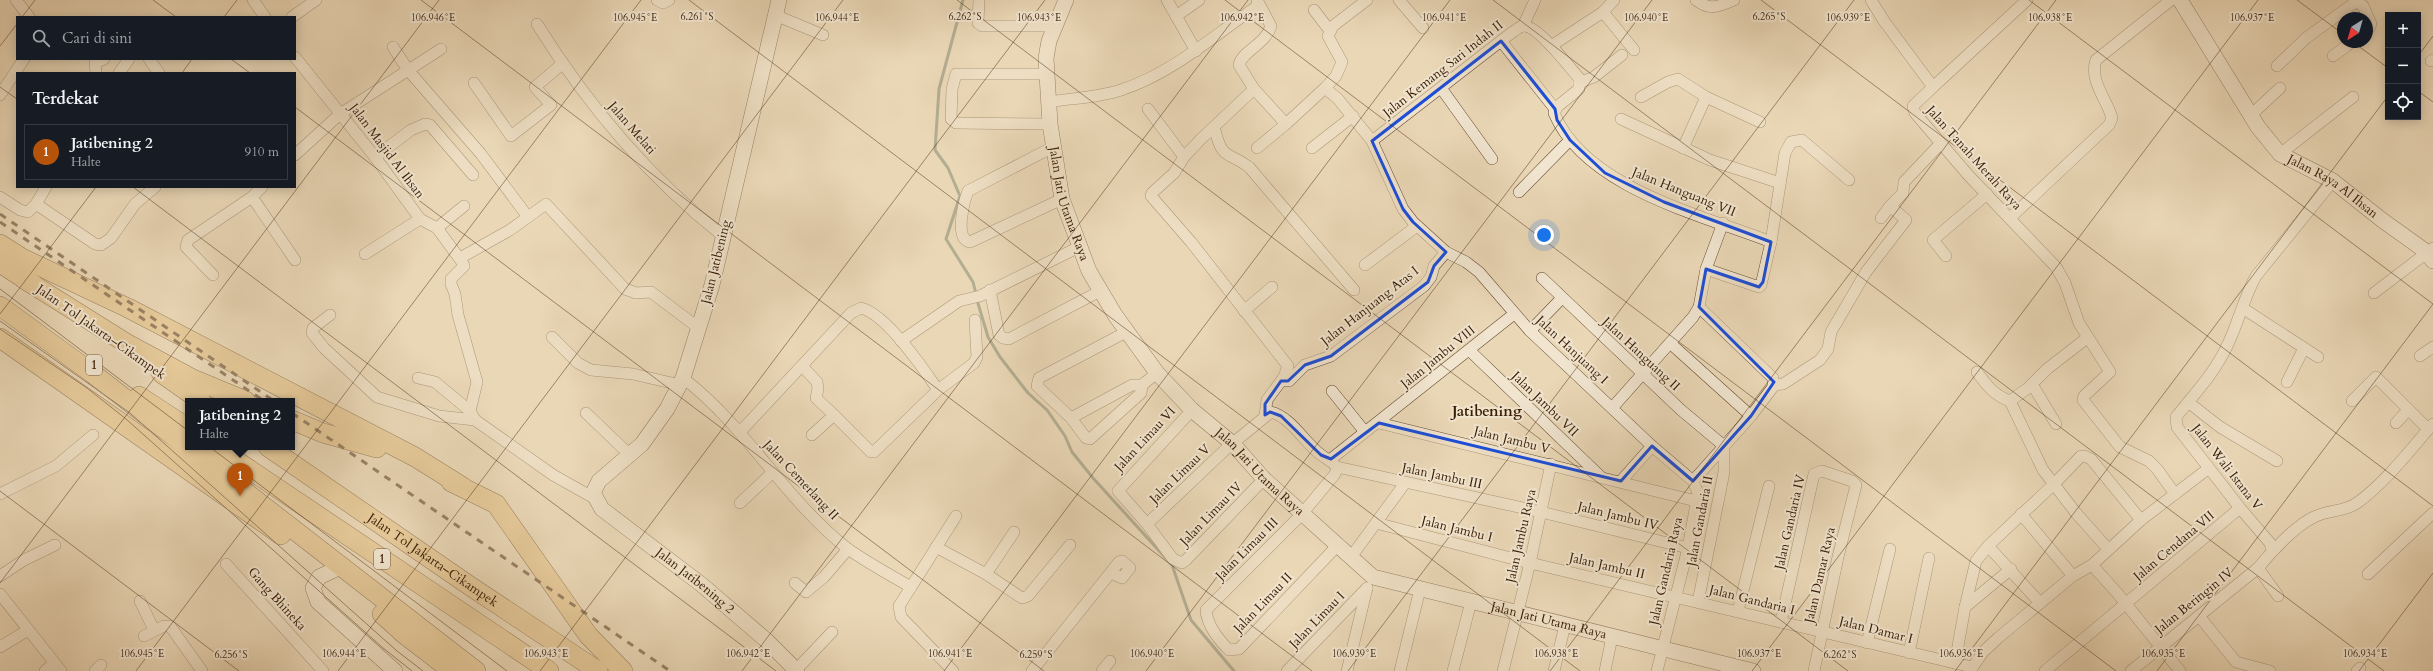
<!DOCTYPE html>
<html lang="id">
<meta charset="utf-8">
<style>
body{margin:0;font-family:Cardo,serif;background:#20242c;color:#f1f3f6}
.controls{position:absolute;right:12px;top:12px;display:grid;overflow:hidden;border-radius:0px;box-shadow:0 2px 10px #0003}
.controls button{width:36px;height:36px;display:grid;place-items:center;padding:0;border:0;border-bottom:1px solid #363941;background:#171b24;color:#f1f3f6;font:20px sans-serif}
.compass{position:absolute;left:2337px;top:12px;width:36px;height:36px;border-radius:50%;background:#171b24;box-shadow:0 2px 10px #0003;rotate:217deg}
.you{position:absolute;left:1544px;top:235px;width:14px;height:14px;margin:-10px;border:3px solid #fff;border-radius:50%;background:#1a73e8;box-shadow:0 0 0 6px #1a73e833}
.badge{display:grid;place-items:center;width:26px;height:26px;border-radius:50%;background:#b45309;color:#fff;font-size:13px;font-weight:700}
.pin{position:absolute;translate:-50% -33px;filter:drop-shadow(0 1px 2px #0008)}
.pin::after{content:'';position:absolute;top:21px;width:14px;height:12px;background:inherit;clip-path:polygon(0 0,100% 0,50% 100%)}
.popup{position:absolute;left:185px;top:398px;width:110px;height:52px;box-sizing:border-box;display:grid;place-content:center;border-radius:0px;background:#171b24;filter:drop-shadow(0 1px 3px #0005);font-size:13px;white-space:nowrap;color:#9ea1a6}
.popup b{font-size:15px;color:#f1f3f6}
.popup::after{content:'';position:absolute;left:50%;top:100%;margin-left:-8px;border:8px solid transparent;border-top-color:#171b24}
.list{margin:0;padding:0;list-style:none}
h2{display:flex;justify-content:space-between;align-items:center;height:52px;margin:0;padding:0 16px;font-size:17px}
h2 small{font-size:13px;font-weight:400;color:#9ea1a6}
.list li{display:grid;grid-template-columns:26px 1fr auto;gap:12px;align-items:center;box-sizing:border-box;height:56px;margin:0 8px 8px;padding:0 8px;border:1px solid #363941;border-radius:0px}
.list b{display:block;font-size:15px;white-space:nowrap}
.list p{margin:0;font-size:13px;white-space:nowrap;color:#9ea1a6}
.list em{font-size:13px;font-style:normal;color:#9ea1a6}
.icon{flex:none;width:22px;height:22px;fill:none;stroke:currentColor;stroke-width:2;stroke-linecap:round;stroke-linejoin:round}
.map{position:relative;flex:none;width:2433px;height:671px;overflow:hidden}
.search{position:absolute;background:#171b24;box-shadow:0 2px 10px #0003;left:16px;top:16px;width:280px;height:44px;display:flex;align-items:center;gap:10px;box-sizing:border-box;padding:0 14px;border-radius:0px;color:#9ea1a6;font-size:15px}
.panel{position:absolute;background:#171b24;box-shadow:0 2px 10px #0003;left:16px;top:72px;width:280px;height:116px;border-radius:0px}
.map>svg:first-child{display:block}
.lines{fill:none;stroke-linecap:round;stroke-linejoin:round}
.stream{stroke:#727b67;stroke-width:3}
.street-casing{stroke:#654b30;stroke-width:12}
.secondary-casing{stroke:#391c03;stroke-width:16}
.highway-casing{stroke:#391c03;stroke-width:20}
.street{stroke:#f1e5d0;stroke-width:11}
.secondary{stroke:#f1e5d0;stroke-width:15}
.highway{stroke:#e5bc7b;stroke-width:19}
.tram{stroke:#391c03;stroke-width:1}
.rail{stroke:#391c03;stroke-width:3;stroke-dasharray:7 7;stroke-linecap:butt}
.marked{fill:none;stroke:#1d4ed8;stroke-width:3;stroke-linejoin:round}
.ticks{fill:none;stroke:#391c03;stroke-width:1;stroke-opacity:0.45}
.labels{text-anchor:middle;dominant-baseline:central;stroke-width:4;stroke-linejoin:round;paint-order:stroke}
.shield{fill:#f1e5d0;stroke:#705840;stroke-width:1}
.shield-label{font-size:12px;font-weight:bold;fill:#391c03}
.street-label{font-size:13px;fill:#391c03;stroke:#f1e5d0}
.quarter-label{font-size:15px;font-weight:bold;fill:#391c03;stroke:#f1e5d0}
.ticks-label{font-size:10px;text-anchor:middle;fill:#391c03;stroke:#f1e5d0;stroke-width:4;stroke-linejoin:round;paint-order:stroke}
</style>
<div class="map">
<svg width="2433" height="671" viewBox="0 0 2433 671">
<rect width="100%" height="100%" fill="#ead7b6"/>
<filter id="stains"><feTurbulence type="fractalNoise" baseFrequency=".005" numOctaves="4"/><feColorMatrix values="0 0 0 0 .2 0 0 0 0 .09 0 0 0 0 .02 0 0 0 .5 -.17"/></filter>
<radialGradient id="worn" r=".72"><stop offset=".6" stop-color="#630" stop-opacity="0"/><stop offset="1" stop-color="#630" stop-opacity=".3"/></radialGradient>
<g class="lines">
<!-- stream -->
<g class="stream">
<path d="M963 0 939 89 935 150 948 168 960 196 946 239 973 282 976 294"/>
<path d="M977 300 988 337 1000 357 1028 393 1047 410 1065 436 1072 452 1093 478 1172 565 1191 620 1234 671"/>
</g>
<defs>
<g id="street">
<path d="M16 0 29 17"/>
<path d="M253 0 265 17"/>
<path d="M657 0 663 3 669 0"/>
<path d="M979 0 978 23 982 26H1056"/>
<path d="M1167 0 1196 51"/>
<path d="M1257 0 1271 26C1266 44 1241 52 1239 65L1254 89 1286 124 1325 88 1336 76 1342 62 1328 36 1333 26 1367 0"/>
<path d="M1399 0 1423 28"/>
<path d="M1696 0C1710 11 1718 7 1734 0"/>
<path d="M1871 0 1884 21 1933 87 1913 106 1915 113 1969 176 2056 267 2065 283 2079 323 2110 372 2084 396 2083 400 2120 447 2149 461 2157 469 2175 494"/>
<path d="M2356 1 2363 6 2371 24 2367 31"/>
<path d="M1314 10 1330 31"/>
<path d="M1603 12 1634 50"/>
<path d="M775 15 823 35"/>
<path d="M1176 16 1199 0"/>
<path d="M292 17 316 0"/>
<path d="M537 24C587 104 648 177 723 236"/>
<path d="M1523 26 1535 0"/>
<path d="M1501 41 1555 109"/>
<path d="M1551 46 1603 12 1614 0"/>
<path d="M393 47 408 70 481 154 528 217 510 230 460 258"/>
<path d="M2333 56 2352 42"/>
<path d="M295 57 375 157 420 219 437 228 462 262 464 266 451 279V284L455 294 458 315 477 382 470 411 475 420"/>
<path d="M149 59 159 73"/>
<path d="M2431 61 2433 60"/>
<path d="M2277 66 2306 38 2353 4 2356 0"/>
<path d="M96 73 95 63 104 59"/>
<path d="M119 73 129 59"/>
<path d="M1046 74H956L952 89 951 119 956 123 1050 124"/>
<path d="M474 83 511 136 551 105 535 87 562 64"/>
<path d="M1579 83 1594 77 1622 55"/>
<path d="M1933 87 2027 0"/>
<path d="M1325 88 1338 99 1372 141 1403 209 1413 222 1446 252 1466 262 1479 272 1530 331 1652 446 1693 481 1698 493 1688 548 1657 671"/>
<path d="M1441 88 1492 159"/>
<path d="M1254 89 1201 139 1184 157 1174 173 1152 193 1151 196 1191 242 1288 366 1284 377 1267 400 1265 415"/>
<path d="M0 95 24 59"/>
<path d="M1641 97 1668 82 1678 79 1706 97 1760 122"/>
<path d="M1048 102C1072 98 1097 98 1121 90 1173 73 1214 35 1259 5"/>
<path d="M1148 109 1184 157"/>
<path d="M2251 115 2280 88"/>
<path d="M1621 119 1710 160 1780 183"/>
<path d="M1214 127C1223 162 1226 150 1249 167L1354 290"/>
<path d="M1372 141 1510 34C1513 32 1519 27 1523 26 1537 24 1570 68 1579 78V89L1558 106 1554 113C1585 188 1702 215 1771 242"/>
<path d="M1053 147 968 191C964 202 954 239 970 242L1062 199"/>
<path d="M1257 148 1286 124"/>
<path d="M1312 148 1353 116"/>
<path d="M1683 148 1706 97"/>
<path d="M2280 154 2353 97"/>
<path d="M295 155 340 114 441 49"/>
<path d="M375 157 411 130 425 124 430 125 473 175"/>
<path d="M1519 192 1570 140"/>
<path d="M0 197 20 210 28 212 36 204 95 244 101 245 111 238 135 204 155 187"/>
<path d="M252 197 295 260"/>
<path d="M36 204 46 187"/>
<path d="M528 217 546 204 625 289 636 293 651 292 700 329"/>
<path d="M1881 218 1890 206"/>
<path d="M2010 218 2109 125 2112 118C2107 99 2089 81 2096 60L2171 0"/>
<path d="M437 228 464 206"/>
<path d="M365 254 420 219"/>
<path d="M1946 256 1933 240 1987 194"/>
<path d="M1365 265 1417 226"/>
<path d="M1706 269 1759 287 1761 285 1771 242 1785 153 1791 142 1802 140 1849 180"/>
<path d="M213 275 186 247 188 240 252 197 262 187"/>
<path d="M1542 278 1681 410 1724 446V472L1698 602"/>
<path d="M990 290 999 335 1003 338 1009 339 1100 291"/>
<path d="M2374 293 2433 248"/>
<path d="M2244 309 2318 357"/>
<path d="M1244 311 1272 287"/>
<path d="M330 315 313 328 312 333 324 348 377 397 439 416 475 420 553 475 594 498"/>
<path d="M1128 331 1039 378 1037 386 1071 418 1086 438 1090 439 1141 393 1142 385"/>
<path d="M1530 331 1561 299"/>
<path d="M552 337 578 363 591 370 633 374 680 385"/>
<path d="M2087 338 2047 369 2028 388 2010 401 2043 470 2076 513 2108 549"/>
<path d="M901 341 959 301 980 296 1079 247"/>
<path d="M1670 343 1751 416"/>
<path d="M1469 350 1601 477"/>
<path d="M2420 356 2433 347"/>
<path d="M803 367 817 382 818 389 816 398 834 415 812 435"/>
<path d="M1977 372C1987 386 1994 395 2010 401"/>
<path d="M418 378 435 382 470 411"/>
<path d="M683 378C746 426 785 500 848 549 868 563 890 575 911 587"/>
<path d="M1284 381H1289L1305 365 1331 356 1424 286 1431 277 1434 266 1446 252"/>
<path d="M2287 382 2304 348"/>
<path d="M2032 384 2056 424"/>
<path d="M1774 385 1783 384 1820 360 1828 349 1831 332 1866 272 1906 220 1890 206 1903 193 1904 182 1940 144"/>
<path d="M938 390 974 363 977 357 975 320"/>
<path d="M1332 391 1365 432"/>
<path d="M2352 401 2376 377 2428 429"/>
<path d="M2188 402 2220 427 2277 461"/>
<path d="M1613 407 1693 317 1699 307 1706 269 1723 223"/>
<path d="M1192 410 1118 491 1147 524 1173 559 1182 563 1186 560 1264 479"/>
<path d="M586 413 630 455"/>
<path d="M1071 418 1132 385H1142L1157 373"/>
<path d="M1379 423 1696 501"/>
<path d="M2396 423 2408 410"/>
<path d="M740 432 851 313 861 308C886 314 923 368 938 390L874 452H871L834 415"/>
<path d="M1331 459 1514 314"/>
<path d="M1337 467 1335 474 1302 514 1206 610C1207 625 1219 640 1229 650L1239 649 1337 546"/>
<path d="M1337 467 1541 512 1688 548"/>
<path d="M1621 481 1652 446"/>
<path d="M1693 481 1751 416 1773 387V378L1699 307"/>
<path d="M0 494 56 466 93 435"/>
<path d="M740 503 773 472"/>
<path d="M2021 514 2073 576"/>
<path d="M1376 523 1530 563 1972 667"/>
<path d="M1147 524 1227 448 1271 412C1291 417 1304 442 1320 454 1326 459 1331 460 1337 467"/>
<path d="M1988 546 2040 603"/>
<path d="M936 547 986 574 1022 598 1028 596 1070 545"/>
<path d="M2272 550 2270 543 2240 508 2177 427 2176 417C2195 393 2215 373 2228 344 2238 323 2245 295 2256 276L2333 181"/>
<path d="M1351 557 1405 483"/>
<path d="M226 564 323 671"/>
<path d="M2092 565 2118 594 2180 671"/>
<path d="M2258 568 2278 596"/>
<path d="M986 574 1014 532"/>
<path d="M2368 574 2433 513"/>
<path d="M0 576 24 560 55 545"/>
<path d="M795 583 806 592 824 577 848 549"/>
<path d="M0 594 61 671"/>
<path d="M140 601 154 630"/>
<path d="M1965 607 1976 561 1988 546 2054 484 2081 456H2084L2091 459 2141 520"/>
<path d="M1738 611 1769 486"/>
<path d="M2199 616 2236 662 2270 671"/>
<path d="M1781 622 1814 474 1822 471 1852 481 1856 485 1838 557 1814 671"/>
<path d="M144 636 164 626H170L202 671"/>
<path d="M1867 643 1890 549"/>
<path d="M0 647 28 630"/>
<path d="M1909 653 1929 558"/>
<path d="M1955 663 1965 607 2011 569"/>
<path d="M796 670 832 632"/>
<path d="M45 671 54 663"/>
<path d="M95 671 101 665"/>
<path d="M953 671 901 617 899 606 956 516"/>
<path d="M1032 671 1119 562 1122 561 1130 568 1122 578 1111 573"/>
<path d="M1102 671 1110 661"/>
<path d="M1287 671 1367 588"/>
<path d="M1347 671 1367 588"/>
<path d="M1400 671 1420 589"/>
<path d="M1453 671 1471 602"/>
<path d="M1503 671 1530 563 1551 464"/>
<path d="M1554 671 1565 625"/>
<path d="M1605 671 1612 637"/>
<path d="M1970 671 1983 652 1998 638 2073 576 2092 565 2141 520 2209 468"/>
<path d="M2045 671 2240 508"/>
<path d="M2131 671 2258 568C2271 552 2295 526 2314 517 2328 510 2344 512 2357 503 2386 482 2409 451 2433 424"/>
<path d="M2357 671 2360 668"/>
</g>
<g id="secondary">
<path id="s1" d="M779 0 712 285 683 378 667 409 642 444 599 481 593 493 602 509 702 585 766 640 797 671"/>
<path id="s2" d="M1066 0 1049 41 1046 58 1050 124 1062 199 1089 271 1115 315 1157 373 1192 410 1233 444 1264 479 1373 577 1753 671"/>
<path id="s3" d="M2180 0 2258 127 2280 154 2333 181 2382 220 2424 250 2433 261"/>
<path d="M334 570 319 577 313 588 318 602 395 671"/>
</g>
<g id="highway">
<path d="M0 244 22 258 128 308 415 457 463 487"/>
<path d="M0 263 34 285"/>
<path d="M24 279 126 343 193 379 246 401"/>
<path d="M0 306 92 373 476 671"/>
<path d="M0 338 281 535"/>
<path d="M161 373 201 401"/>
<path d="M139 396 188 428"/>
<path d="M292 420 323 433 377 448"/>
<path d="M216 447 549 671"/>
<path id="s4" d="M268 447 470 586 598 671"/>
<path d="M451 482 496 504 588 635 623 671"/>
<path d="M382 614 404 634 452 671"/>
</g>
</defs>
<!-- street casing -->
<use href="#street" class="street-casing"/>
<!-- secondary casing -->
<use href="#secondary" class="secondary-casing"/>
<!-- highway casing -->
<use href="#highway" class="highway-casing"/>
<!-- street -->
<use href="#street" class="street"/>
<!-- secondary -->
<use href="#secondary" class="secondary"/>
<!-- highway -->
<use href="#highway" class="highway"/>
<!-- tram -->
<g class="tram">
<path d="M0 321 130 413 397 651 423 671"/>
<path d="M0 329 87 388 126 419 383 648 412 671"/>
</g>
<!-- rail -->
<g class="rail">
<path d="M0 214 274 401"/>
<path d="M0 222 264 401"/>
<path d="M292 413 670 671"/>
</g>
</g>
<!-- marked area -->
<path d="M0 0H2433V671H0ZM1501 41 1555 109 1557 120 1570 140 1605 173 1664 202 1771 242 1763 282 1759 287 1706 269 1699 307 1774 382 1751 416 1693 481 1652 446 1621 481 1379 423 1331 459 1321 455 1281 416 1270 412 1265 415V404L1281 381H1288L1305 365 1331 356 1428 282 1434 266 1446 252 1413 222 1403 209 1372 141Z" fill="#ead7b6" fill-opacity=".55" fill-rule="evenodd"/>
<path class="marked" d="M1501 41 1555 109 1557 120 1570 140 1605 173 1664 202 1771 242 1763 282 1759 287 1706 269 1699 307 1774 382 1751 416 1693 481 1652 446 1621 481 1379 423 1331 459 1321 455 1281 416 1270 412 1265 415V404L1281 381H1288L1305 365 1331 356 1428 282 1434 266 1446 252 1413 222 1403 209 1372 141Z"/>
<!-- ticks -->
<path class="ticks" d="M153 0 176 17M421 0 1312 671M689 0 1580 671M957 0 1848 671M1225 0 2116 671M1493 0 2384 671M1761 0 2433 506M2029 0 2433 304M2297 0 2343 34M22 17 35 0M224 17 237 0M2353 42 2388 68M0 46 17 24M2418 56 2433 36M231 59 250 73M182 73 192 59M0 87 17 99M2418 91 2433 102M295 107 1044 671M133 187 776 671M0 289 507 671M0 314 96 187M0 491 239 671M0 583 439 0M136 671 641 0M338 671 843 0M540 671 1045 0M742 671 1248 0M944 671 1450 0M1146 671 1652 0M1348 671 1854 0M1550 671 2056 0M1752 671 2258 0M1955 671 2388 96M2157 671 2433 304M2359 671 2433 573"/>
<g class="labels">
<!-- shield labels -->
<g class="shield">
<rect x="86" y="355" width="16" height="20" rx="3"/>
<rect x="374" y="549" width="16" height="20" rx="3"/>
</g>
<g class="shield-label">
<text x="94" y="365">1</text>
<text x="382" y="559">1</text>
</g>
<!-- street labels -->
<g class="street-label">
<text transform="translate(1443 69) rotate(-38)">Jalan Kemang Sari Indah II</text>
<text transform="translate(632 128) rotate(49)">Jalan Melati</text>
<text transform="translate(387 151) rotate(53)">Jalan Masjid Al Ihsan</text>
<text transform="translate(1974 158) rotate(48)">Jalan Tanah Merah Raya</text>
<text stroke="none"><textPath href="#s3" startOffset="246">Jalan Raya Al Ihsan</textPath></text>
<text transform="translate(1684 192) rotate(22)">Jalan Hanguang VII</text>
<text stroke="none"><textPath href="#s2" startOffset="210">Jalan Jati Utama Raya</textPath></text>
<text transform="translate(716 262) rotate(-76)">Jalan Jatibening</text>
<text transform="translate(1370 306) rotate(-38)">Jalan Hanjuang Atas I</text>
<text transform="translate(101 332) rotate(35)">Jalan Tol Jakarta–Cikampek</text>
<text transform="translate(1572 350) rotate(43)">Jalan Hanjuang I</text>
<text transform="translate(1641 354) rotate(43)">Jalan Hanguang II</text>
<text transform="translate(1438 357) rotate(-39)">Jalan Jambu VIII</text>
<text transform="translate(1545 404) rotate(44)">Jalan Jambu VII</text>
<text transform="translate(1145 439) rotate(-47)">Jalan Limau VI</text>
<text transform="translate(1512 440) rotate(14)">Jalan Jambu V</text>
<text transform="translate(2227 467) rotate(52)">Jalan Wali Istana V</text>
<text stroke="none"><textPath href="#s2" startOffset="546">Jalan Jati Utama Raya</textPath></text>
<text transform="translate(1180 474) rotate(-44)">Jalan Limau V</text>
<text transform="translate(1442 476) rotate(12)">Jalan Jambu III</text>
<text transform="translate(801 480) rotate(47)">Jalan Cemerlang II</text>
<text transform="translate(1211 514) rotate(-46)">Jalan Limau IV</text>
<text transform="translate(1618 516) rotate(14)">Jalan Jambu IV</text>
<text transform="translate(1700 521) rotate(-79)">Jalan Gandaria II</text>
<text transform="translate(1790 522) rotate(-77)">Jalan Gandaria IV</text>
<text transform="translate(1457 529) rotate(14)">Jalan Jambu I</text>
<text transform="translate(1521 536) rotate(-77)">Jalan Jambu Raya</text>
<text transform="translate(2174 546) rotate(-40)">Jalan Cendana VII</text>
<text transform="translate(1247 549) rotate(-45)">Jalan Limau III</text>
<text stroke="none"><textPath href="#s4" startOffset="200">Jalan Tol Jakarta–Cikampek</textPath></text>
<text transform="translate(1607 566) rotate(13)">Jalan Jambu II</text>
<text transform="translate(1666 571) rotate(-77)">Jalan Gandaria Raya</text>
<text transform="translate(1820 575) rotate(-77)">Jalan Damar Raya</text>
<text stroke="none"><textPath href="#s1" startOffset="674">Jalan Jatibening 2</textPath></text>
<text transform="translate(277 599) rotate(48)">Gang Bhineka</text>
<text transform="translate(1752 600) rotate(14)">Jalan Gandaria I</text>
<text transform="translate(2194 601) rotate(-39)">Jalan Beringin IV</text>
<text transform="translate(1263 603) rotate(-46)">Jalan Limau II</text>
<text transform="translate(1317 620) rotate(-46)">Jalan Limau I</text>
<text stroke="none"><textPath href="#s2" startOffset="882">Jalan Jati Utama Raya</textPath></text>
<text transform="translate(1876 630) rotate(14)">Jalan Damar I</text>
</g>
<!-- quarter labels -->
<g class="quarter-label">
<text x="1487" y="411">Jatibening</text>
</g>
</g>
<g class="ticks-label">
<text x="697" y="20">6.261°S</text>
<text x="965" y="20">6.262°S</text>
<text x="1769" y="20">6.265°S</text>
<text x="433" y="21">106.946°E</text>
<text x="635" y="21">106.945°E</text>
<text x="837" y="21">106.944°E</text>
<text x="1039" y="21">106.943°E</text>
<text x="1242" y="21">106.942°E</text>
<text x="1444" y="21">106.941°E</text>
<text x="1646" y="21">106.940°E</text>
<text x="1848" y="21">106.939°E</text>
<text x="2050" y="21">106.938°E</text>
<text x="2252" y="21">106.937°E</text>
<text x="142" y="657">106.945°E</text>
<text x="344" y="657">106.944°E</text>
<text x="546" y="657">106.943°E</text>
<text x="748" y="657">106.942°E</text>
<text x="950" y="657">106.941°E</text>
<text x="1152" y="657">106.940°E</text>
<text x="1354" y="657">106.939°E</text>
<text x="1556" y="657">106.938°E</text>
<text x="1759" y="657">106.937°E</text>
<text x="1961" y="657">106.936°E</text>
<text x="2163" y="657">106.935°E</text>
<text x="2365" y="657">106.934°E</text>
<text x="231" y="658">6.256°S</text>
<text x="1036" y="658">6.259°S</text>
<text x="1840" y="658">6.262°S</text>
</g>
<rect width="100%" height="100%" filter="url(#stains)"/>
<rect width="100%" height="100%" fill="url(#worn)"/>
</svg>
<div class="controls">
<button>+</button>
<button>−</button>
<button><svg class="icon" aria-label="locate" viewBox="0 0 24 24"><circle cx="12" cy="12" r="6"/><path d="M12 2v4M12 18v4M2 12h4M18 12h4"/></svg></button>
</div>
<svg class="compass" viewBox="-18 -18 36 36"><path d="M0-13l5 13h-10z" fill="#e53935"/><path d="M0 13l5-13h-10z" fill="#9ea1a6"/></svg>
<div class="you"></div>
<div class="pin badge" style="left:240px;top:496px">1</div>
<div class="popup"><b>Jatibening 2</b>Halte</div>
<div class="search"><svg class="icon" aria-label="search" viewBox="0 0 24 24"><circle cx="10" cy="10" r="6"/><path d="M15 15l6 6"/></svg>Cari di sini</div>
<section class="panel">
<h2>Terdekat<small></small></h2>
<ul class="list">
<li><span class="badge">1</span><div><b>Jatibening 2</b><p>Halte</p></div><em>910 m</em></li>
</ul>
</section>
</div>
